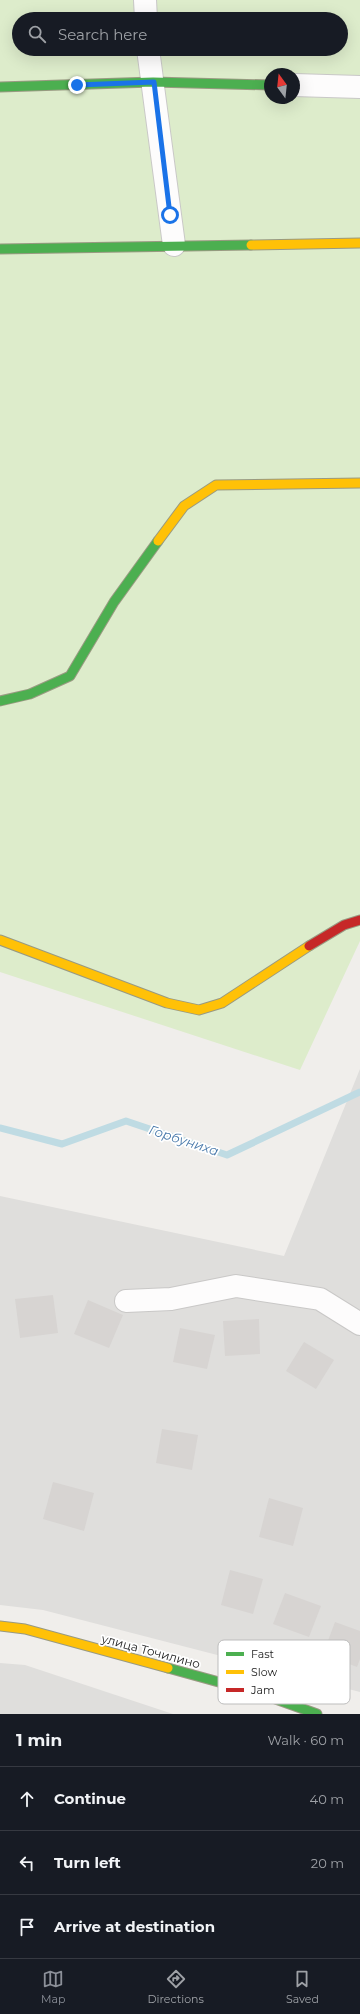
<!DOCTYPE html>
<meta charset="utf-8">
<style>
body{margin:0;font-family:Montserrat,sans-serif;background:#242831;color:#f1f3f6}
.compass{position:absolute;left:264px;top:68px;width:36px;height:36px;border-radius:50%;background:#171b24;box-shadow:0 4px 16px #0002;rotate:345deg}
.stop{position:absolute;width:12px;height:12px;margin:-9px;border:3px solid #1a73e8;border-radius:50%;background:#fff}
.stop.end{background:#1a73e8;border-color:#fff;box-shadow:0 1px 4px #0008}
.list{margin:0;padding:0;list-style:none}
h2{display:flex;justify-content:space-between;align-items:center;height:52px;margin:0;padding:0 16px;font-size:17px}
h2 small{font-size:13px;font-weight:400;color:#9ea1a6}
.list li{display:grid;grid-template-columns:26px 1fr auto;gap:12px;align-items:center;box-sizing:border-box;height:64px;padding:0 16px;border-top:1px solid #363941}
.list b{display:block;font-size:15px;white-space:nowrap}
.list em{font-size:13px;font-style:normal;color:#9ea1a6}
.icon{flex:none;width:22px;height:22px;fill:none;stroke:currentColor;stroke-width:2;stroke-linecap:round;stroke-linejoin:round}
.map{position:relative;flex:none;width:360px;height:1714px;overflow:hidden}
.search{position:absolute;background:#171b24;box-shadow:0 4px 16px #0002;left:12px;right:12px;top:12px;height:44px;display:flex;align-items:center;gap:10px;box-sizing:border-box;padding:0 14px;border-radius:22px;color:#9ea1a6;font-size:15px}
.sheet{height:244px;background:#171b24}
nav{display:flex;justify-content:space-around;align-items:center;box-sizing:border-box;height:56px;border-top:1px solid #363941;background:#171b24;font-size:11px;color:#9ea1a6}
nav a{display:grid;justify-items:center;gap:2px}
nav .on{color:#8c9099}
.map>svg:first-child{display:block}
.residential{fill:#dfdedc}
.grass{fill:#ddeccb;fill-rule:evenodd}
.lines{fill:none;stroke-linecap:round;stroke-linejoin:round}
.stream{stroke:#bfdbe3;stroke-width:7}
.building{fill:#d7d4d2}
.street-casing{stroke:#c9c8c7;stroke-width:24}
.fast-casing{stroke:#999a82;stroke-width:11}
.slow-casing{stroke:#999a82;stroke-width:11}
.jam-casing{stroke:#999a82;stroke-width:11}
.street{stroke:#fdfcfc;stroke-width:22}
.fast{stroke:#4caf50;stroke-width:9}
.slow{stroke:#ffc107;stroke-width:9}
.jam{stroke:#c62828;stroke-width:9}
.route{stroke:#1a73e8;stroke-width:5}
.labels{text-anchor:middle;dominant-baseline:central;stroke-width:3.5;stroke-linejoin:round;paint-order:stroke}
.street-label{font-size:12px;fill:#222;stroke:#fff}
.water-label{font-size:13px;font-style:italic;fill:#4a7aab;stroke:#fff}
.key{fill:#fff;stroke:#bdbdbd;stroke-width:1}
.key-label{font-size:11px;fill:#222}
</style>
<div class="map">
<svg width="360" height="1714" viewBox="0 0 360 1714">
<rect width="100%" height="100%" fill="#f0eeeb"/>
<!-- residential -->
<g class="residential">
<path d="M360 1069V1692L43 1610 0 1605V1196L284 1256Z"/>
<path d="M0 1663 25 1665 173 1714H0Z"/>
</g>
<!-- grass -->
<path class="grass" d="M0 0H360V941L300 1070 0 972ZM19 19H341V49H19ZM270 74H294V98H270Z"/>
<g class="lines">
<!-- stream -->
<path class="stream" d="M0 1128 62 1144 126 1121 227 1155 360 1092"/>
</g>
<!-- building -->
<g class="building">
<path d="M53 1295 58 1333 20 1338 15 1299Z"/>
<path d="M88 1300 123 1315 109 1348 74 1334Z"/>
<path d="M259 1319 260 1354 225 1356 223 1321Z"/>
<path d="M180 1328 215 1335 207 1369 173 1362Z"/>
<path d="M304 1342 334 1360 316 1389 286 1371Z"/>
<path d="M162 1429 198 1435 192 1470 156 1463Z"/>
<path d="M53 1482 94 1493 84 1531 43 1519Z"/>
<path d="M269 1498 303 1508 293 1546 259 1537Z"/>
<path d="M230 1570 263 1579 253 1614 221 1605Z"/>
<path d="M285 1593 321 1606 309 1637 273 1624Z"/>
<path d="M335 1622 360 1631V1659L357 1667 323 1654Z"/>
</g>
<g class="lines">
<defs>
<g id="street">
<path d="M145 0 146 19"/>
<path d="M148 49 174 245"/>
<path d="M294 85 360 87"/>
<path d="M126 1301 171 1299 236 1286 320 1299 360 1324"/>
</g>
<g id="fast">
<path d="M0 87 153 82 270 85"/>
<path d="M0 249 251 245"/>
<path d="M0 701 30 694 70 676 114 602 158 541"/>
<path d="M168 1668 259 1693 317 1714"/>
</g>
<g id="slow">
<path d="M251 245 360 243"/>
<path d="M158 541 184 506 216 485 360 483"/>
<path d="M0 940 167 1003 199 1010 222 1003 309 946"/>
<path d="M0 1626 25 1629 168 1668"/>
</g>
<path id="jam" d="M309 946 344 925 360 920"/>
</defs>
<!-- street casing -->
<use href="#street" class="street-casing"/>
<!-- fast casing -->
<use href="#fast" class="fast-casing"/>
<!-- slow casing -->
<use href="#slow" class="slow-casing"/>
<!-- jam casing -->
<use href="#jam" class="jam-casing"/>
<!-- street -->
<use href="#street" class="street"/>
<!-- fast -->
<use href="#fast" class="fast"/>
<!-- slow -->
<use href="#slow" class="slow"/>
<!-- jam -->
<use href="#jam" class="jam"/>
</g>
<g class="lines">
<!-- route -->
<path class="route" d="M77 85 154 82 170 215"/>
</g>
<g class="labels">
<!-- street labels -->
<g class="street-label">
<text transform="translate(151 1651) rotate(15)">улица Точилино</text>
</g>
<!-- water labels -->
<g class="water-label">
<text transform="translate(184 1140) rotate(18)">Горбуниха</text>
</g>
</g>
<!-- legend -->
<rect x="218" y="1640" width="132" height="64" rx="6" class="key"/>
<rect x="226" y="1652" width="18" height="4" fill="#4caf50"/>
<rect x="226" y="1670" width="18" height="4" fill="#ffc107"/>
<rect x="226" y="1688" width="18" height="4" fill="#c62828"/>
<g class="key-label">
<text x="251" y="1658">Fast</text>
<text x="251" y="1676">Slow</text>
<text x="251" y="1694">Jam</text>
</g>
</svg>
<svg class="compass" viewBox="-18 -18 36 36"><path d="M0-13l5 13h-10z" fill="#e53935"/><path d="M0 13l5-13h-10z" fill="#9ea1a6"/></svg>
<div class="stop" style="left:170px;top:215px"></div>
<div class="stop end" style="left:77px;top:85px"></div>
<div class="search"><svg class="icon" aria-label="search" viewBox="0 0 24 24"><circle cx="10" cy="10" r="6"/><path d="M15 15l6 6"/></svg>Search here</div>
</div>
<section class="sheet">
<h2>1 min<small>Walk · 60 m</small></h2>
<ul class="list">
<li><svg class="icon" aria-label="ahead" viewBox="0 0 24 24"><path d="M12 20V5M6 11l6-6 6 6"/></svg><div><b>Continue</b></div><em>40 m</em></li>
<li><svg class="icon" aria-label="left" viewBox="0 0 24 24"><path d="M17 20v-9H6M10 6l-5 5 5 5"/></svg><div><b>Turn left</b></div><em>20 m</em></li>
<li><svg class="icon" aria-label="arrive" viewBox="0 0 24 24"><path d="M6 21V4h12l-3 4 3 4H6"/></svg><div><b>Arrive at destination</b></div></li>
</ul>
</section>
<nav>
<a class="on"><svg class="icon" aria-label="map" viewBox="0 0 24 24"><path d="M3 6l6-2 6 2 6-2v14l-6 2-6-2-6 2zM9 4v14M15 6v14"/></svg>Map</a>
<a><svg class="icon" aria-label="directions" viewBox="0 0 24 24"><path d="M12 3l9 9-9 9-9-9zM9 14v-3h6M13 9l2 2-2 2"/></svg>Directions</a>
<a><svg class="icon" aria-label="saved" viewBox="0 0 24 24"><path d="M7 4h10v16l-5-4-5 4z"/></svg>Saved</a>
</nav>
